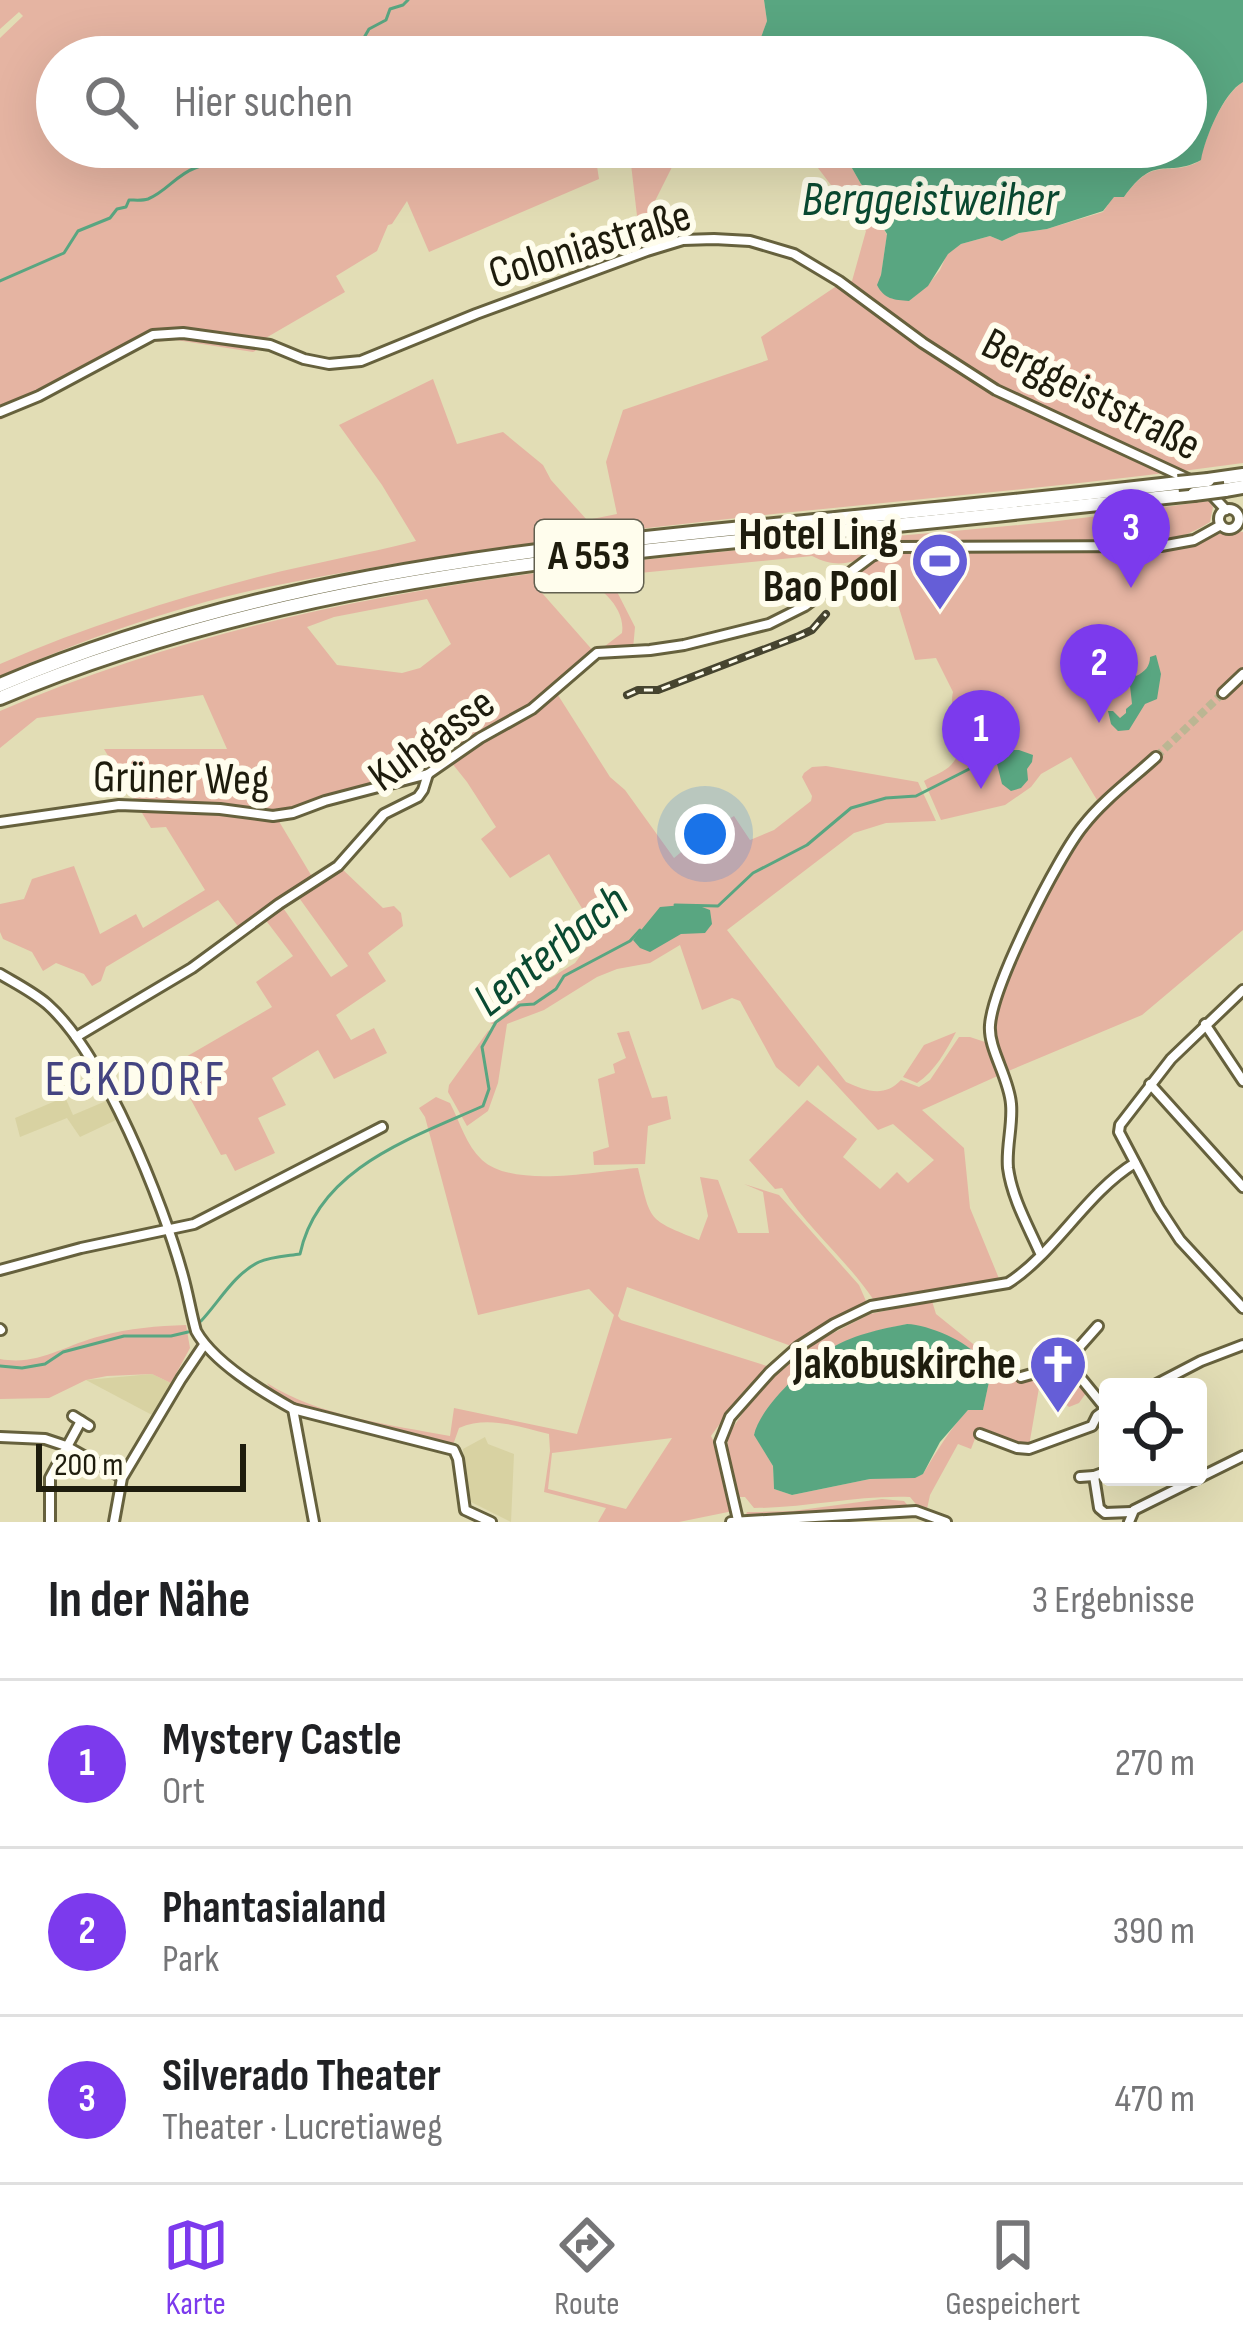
<!DOCTYPE html>
<html lang="de">
<meta charset="utf-8">
<style>
body{margin:0;font-family:"Sofia Sans Condensed",sans-serif;background:#f2f2f2;color:#202124}
.controls{position:absolute;right:36px;bottom:36px;display:grid;overflow:hidden;border-radius:12px;box-shadow:0 12px 48px #0002}
.controls button{width:108px;height:108px;display:grid;place-items:center;padding:0;border:0;border-bottom:3px solid #e0e0e0;background:#fff;color:#202124;font:60px sans-serif}
.scale{position:absolute;left:36px;bottom:30px;width:210px;box-sizing:border-box;padding-left:12px;border:6px solid #1e1c0d;border-top:0;font-size:33px;line-height:42px;white-space:nowrap;color:#1e1c0d;-webkit-text-stroke:9px #fffded;paint-order:stroke}
.you{position:absolute;left:705px;top:834px;width:42px;height:42px;margin:-30px;border:9px solid #fff;border-radius:50%;background:#1a73e8;box-shadow:0 0 0 18px #1a73e833}
.badge{display:grid;place-items:center;width:78px;height:78px;border-radius:50%;background:#7c3aed;color:#fff;font-size:39px;font-weight:700}
.pin{position:absolute;translate:-50% -99px;filter:drop-shadow(0 3px 6px #0008)}
.pin::after{content:'';position:absolute;top:63px;width:42px;height:36px;background:inherit;clip-path:polygon(0 0,100% 0,50% 100%)}
.list{margin:0;padding:0;list-style:none}
h2{display:flex;justify-content:space-between;align-items:center;height:156px;margin:0;padding:0 48px;font-size:51px}
h2 small{font-size:39px;font-weight:400;color:#757577}
.list li{display:grid;grid-template-columns:78px 1fr auto;gap:36px;align-items:center;box-sizing:border-box;height:168px;padding:0 48px;border-top:3px solid #e0e0e0}
.list b{display:block;font-size:45px;white-space:nowrap}
.list p{margin:0;font-size:39px;white-space:nowrap;color:#757577}
.list em{font-size:39px;font-style:normal;color:#757577}
.icon{flex:none;width:66px;height:66px;fill:none;stroke:currentColor;stroke-width:2;stroke-linecap:round;stroke-linejoin:round}
.map{position:relative;flex:none;width:1243px;height:1522px;overflow:hidden}
.search{position:absolute;background:#fff;box-shadow:0 12px 48px #0002;left:36px;right:36px;top:36px;height:132px;display:flex;align-items:center;gap:30px;box-sizing:border-box;padding:0 42px;border-radius:66px;color:#757577;font-size:45px}
.sheet{height:660px;background:#fff}
nav{display:flex;justify-content:space-around;align-items:center;box-sizing:border-box;height:168px;border-top:3px solid #e0e0e0;background:#fff;font-size:33px;color:#757577}
nav a{display:grid;justify-items:center;gap:6px}
nav .on{color:#7c3aed}
.map>svg:first-child{display:block}
.built{fill:#d8d2a2}
.green{fill:#e5b4a2;fill-rule:evenodd}
.water{fill:#59a681}
.lines{fill:none;stroke-linecap:round;stroke-linejoin:round}
.stream{stroke:#59a681;stroke-width:3}
.minor-tunnel{stroke:#bbb693;stroke-width:8;stroke-dasharray:8 4;stroke-linecap:butt}
.minor-casing{stroke:#66613d;stroke-width:14}
.highway-casing{stroke:#66613d;stroke-width:18}
.minor{stroke:#fff;stroke-width:8}
.highway{stroke:#fff;stroke-width:12}
.rail-casing{stroke:#46442f;stroke-width:8}
.rail{stroke:#fffded;stroke-width:3;stroke-dasharray:9;stroke-linecap:butt}
.highway-bridge-casing{stroke:#66613d;stroke-width:18;stroke-linecap:butt}
.highway-bridge{stroke:#fff;stroke-width:12}
.labels{text-anchor:middle;dominant-baseline:central;stroke-width:12;stroke-linejoin:round;paint-order:stroke}
.shield{fill:#fffded;stroke:#626050;stroke-width:3}
.shield-label{font-size:42px;font-weight:bold;fill:#1e1c0d}
.street-label{font-size:45px;fill:#1e1c0d;stroke:#fffded}
.poi-label{font-size:45px;font-weight:bold;fill:#1e1c0d;stroke:#fffded;text-anchor:end}
.water-label{font-size:48px;font-style:italic;fill:#0a4a31;stroke:#fffded}
.quarter-label{font-size:51px;letter-spacing:3px;fill:#444481;stroke:#fffded}
</style>
<div class="map">
<svg width="1243" height="1522" viewBox="0 0 1243 1522">
<rect width="100%" height="100%" fill="#e2ddb5"/>
<!-- built -->
<g class="built">
<path d="M65 1097 73 1115 106 1101 116 1120 80 1137 67 1118 20 1137 15 1118Z"/>
<path d="M152 1374 171 1383 152 1415 86 1380Z"/>
<path d="M485 1437 488 1444 514 1454 511 1522 467 1500 463 1449Z"/>
</g>
<!-- green -->
<g class="green">
<path d="M0 0H764L767 21 760 41 770 57H57V147H594L599 179 429 252 407 201 392 224 388 225 377 251 336 276 345 292 264 339 257 343 190 333C178 324 157 330 143 334L39 391 0 407V38L23 16 19 12 0 29Z"/>
<path d="M1243 82V463C1002 496 759 510 519 545 435 557 351 570 268 587 177 606 85 639 0 676V664C85 627 173 599 262 576 313 563 365 554 416 541L382 485 339 425 433 379 457 444 503 432 543 465 551 480 587 520 617 514 606 462 623 410 768 360 761 337 838 285 852 281 866 231 802 147H840L861 184 872 195 874 212 887 235 881 275 909 301 928 285 940 270 947 254 961 244 990 236 1002 241 1019 233 1047 229 1103 212 1114 196 1124 197C1156 153 1166 179 1200 161 1205 138 1223 94 1243 82Z"/>
<path d="M629 147H714L715 161 672 167 639 233Z"/>
<path d="M184 337 261 348 253 352 176 340 154 342 0 420V415L154 338Z"/>
<path d="M1209 501 1213 507 1210 522C1190 535 1173 540 1149 543L902 542C866 550 851 576 812 556L609 576 635 627 633 649H606L605 646 622 633C626 607 599 586 578 574L538 580 535 585 595 653 531 706 426 772 277 818 314 880 279 902 331 977 348 966 297 895 340 867 383 908 394 906 401 913 403 926 368 953 386 981 336 1015 351 1040 374 1028 387 1053 334 1079 318 1050 272 1078 286 1105 258 1118 275 1153 235 1171 226 1154 221 1155 172 1065 272 1007 256 982 293 956 261 914 240 929 218 900 106 967 101 981 92 986 84 974 56 963 43 971 32 952 3 939 0 932V904L24 899 32 879 74 866 100 934 136 914 143 928 205 890 166 827 151 828 104 749H227L203 695 37 718 0 748V711C325 571 672 558 1019 525 1083 519 1146 509 1209 501ZM427 599 451 644 420 668 402 673 337 665 307 627 334 617Z"/>
<path d="M1238 531 1243 532V930L1142 1015 1006 1072 996 1043 993 1021 1023 946 1043 904 1089 825 1157 760 1100 805 1071 757 1041 774 1031 787 1005 805 941 820 924 781C932 776 942 773 949 767 972 746 947 717 953 692L936 658 915 660 888 572 878 579 865 580 861 570 880 557 904 551 1137 549 1184 546 1222 533Z"/>
<path d="M556 692 610 777 625 790 674 858 703 834 734 816 750 840 774 830 811 801 812 796 802 777 804 773 812 767 826 766 918 782 936 821 886 823 854 833 727 930 846 1082C866 1091 884 1098 901 1080L919 1087 930 1080 959 1037H970L991 1044 1002 1074 922 1110 964 1148 970 1208 1000 1281 873 1299C846 1259 808 1229 782 1188L775 1189 749 1160 807 1100 857 1139 843 1157 880 1189 897 1172 908 1183 934 1160 893 1124 878 1130 818 1065 799 1087 776 1067 740 1001 732 998 702 1010 680 945 650 963 617 969 597 977 544 1010 507 1024 498 1083 488 1111 467 1126 448 1092 449 1085 488 1031 494 1029 495 1025 488 1022 500 1009 575 963 597 933 549 854 510 878 481 839 496 827 467 782 451 762 485 740V736Z"/>
<path d="M629 1031 652 1098 667 1096 671 1119 648 1126 645 1164 594 1165 593 1152 609 1147 598 1079 615 1073 613 1064 626 1058 617 1033Z"/>
<path d="M956 1032C946 1051 935 1071 917 1083L903 1077 924 1045Z"/>
<path d="M436 1097 450 1103C460 1122 466 1145 482 1160 514 1189 597 1171 638 1168 651 1222 647 1219 699 1240L708 1216 700 1177 718 1180 738 1233H769L763 1192 744 1184 779 1195 859 1285 866 1301 864 1305 827 1324 794 1347 627 1287 618 1316 621 1320 767 1366 742 1393 711 1436 717 1448 733 1511 679 1522H598L606 1508 544 1492 550 1451 549 1434C519 1427 488 1415 459 1428L453 1445C413 1436 286 1414 267 1383 318 1416 391 1425 450 1436L454 1408 577 1434 614 1315 589 1289 478 1315 425 1117 419 1108ZM672 1438 626 1509 548 1489 552 1453Z"/>
<path d="M932 1301 936 1314 1019 1381 1041 1376 1029 1446 978 1431 971 1449 958 1444 930 1495 927 1509 919 1508 910 1497C857 1495 807 1508 754 1508L745 1497H738L727 1453 728 1435 748 1405 775 1376 816 1342 870 1314ZM907 1324C945 1337 970 1339 990 1376L983 1410H968C949 1430 937 1451 923 1474L870 1479 792 1495 774 1489 773 1466 754 1434C776 1408 797 1374 825 1353 848 1336 880 1330 907 1324Z"/>
<path d="M186 1325 190 1348 171 1383 152 1374 107 1376 86 1380 49 1398 0 1399V1359C39 1366 64 1345 101 1336 130 1328 157 1326 186 1325Z"/>
<path d="M1069 1369 1088 1390 1079 1403 1069 1407 1058 1398 1050 1377Z"/>
<path d="M882 1499 904 1501 910 1508 745 1517 747 1512 793 1511Z"/>
</g>
<!-- water -->
<g class="water">
<path d="M764 0H1243V82C1223 93 1205 138 1201 160 1166 179 1156 152 1124 197H1114L1103 211 1047 229 1019 233 1002 241 990 236 961 244 948 254 928 286 909 301C894 300 884 299 877 285L881 275 887 234 873 212 872 195 861 184 840 147H1186V57H770L760 40 767 21Z"/>
<path d="M1156 655 1161 674 1157 699 1145 704 1129 730 1118 731 1111 724 1108 711H1113L1120 718 1126 713V709L1132 704 1129 676 1134 672 1136 676C1145 672 1150 666 1150 657Z"/>
<path d="M992 744H1004L1012 750H1019L1033 755 1032 762 1027 769 1028 780 1021 788 1011 791 1002 784Z"/>
<path d="M694 904 710 910 712 924 705 933 681 934 650 952 640 948 633 940 660 907Z"/>
<path d="M907 1324C929 1325 967 1341 980 1358 985 1364 987 1371 990 1377L983 1410H968L940 1442 923 1474 915 1478 870 1479 792 1495 774 1489 773 1466 754 1435C760 1407 804 1367 827 1351 850 1335 881 1329 907 1324Z"/>
</g>
<g class="lines">
<!-- stream -->
<g class="stream">
<path d="M353 57 369 29 386 20 390 9 403 5 408 0"/>
<path d="M0 281 64 253 78 231 110 218 117 209 126 207 129 200C135 200 142 201 148 199 166 192 176 175 195 168 216 160 239 156 260 147"/>
<path d="M675 905 718 906 753 873 807 845 851 808 886 798 916 796 979 764"/>
<path d="M201 1321C219 1302 234 1274 259 1262 270 1257 287 1256 300 1254 318 1168 412 1138 483 1106L489 1089 482 1047 496 1022 520 1005 534 1004 556 989 564 976 630 941 640 930"/>
<path d="M0 1366 22 1368 45 1364 63 1352 124 1336H171L188 1332"/>
</g>
<!-- minor-tunnel -->
<path class="minor-tunnel" d="M1156 757 1223 693"/>
<defs>
<g id="minor">
<path d="M0 412 39 396 153 335 183 333 270 345 304 359 329 364 361 361 476 314 647 251 683 240 714 239 750 241 794 254 839 281 923 343 996 390 1188 479"/>
<path d="M1211 494 1226 510"/>
<circle cx="1229" cy="519" r="10"/>
<path d="M1223 693 1243 674"/>
<path d="M0 822 119 805 220 809 273 816 293 813 325 801 428 774"/>
<path d="M0 974C15 983 33 992 47 1004 104 1054 163 1203 183 1276 188 1294 191 1313 196 1331 213 1362 261 1391 293 1409L314 1522"/>
<path d="M1243 990 1171 1059 1120 1125 1119 1132 1159 1208 1180 1240 1243 1308"/>
<path d="M1205 1024 1243 1081"/>
<path d="M76 1037 192 968 279 904 338 866 384 814 418 797 423 790 428 774 480 738 532 709 597 653 650 650 684 645 769 624 805 606 872 556 896 547 1161 546 1194 540 1221 525"/>
<path d="M1150 1084 1243 1187"/>
<path d="M1040 1253C1028 1226 1012 1198 1008 1168 1006 1147 1013 1125 1011 1104 1009 1077 988 1049 990 1025 993 985 1057 858 1083 826 1103 800 1132 779 1156 757"/>
<path d="M0 1270 81 1248 194 1224 382 1127"/>
<path d="M0 1329 1 1330"/>
<path d="M1067 1361 1098 1326"/>
<path d="M1021 1377 1060 1366 1067 1361 1106 1409"/>
<path d="M1151 1387 1201 1361 1243 1345"/>
<path d="M293 1409 454 1450 458 1459 465 1510 491 1522"/>
<path d="M73 1416 89 1426"/>
<path d="M980 1434 1017 1448 1029 1449 1092 1426 1097 1416 1108 1408"/>
<path d="M0 1437 45 1439 66 1446 121 1477"/>
<path d="M1108 1471 1094 1476 1099 1508 1105 1513 1131 1512"/>
<path d="M1080 1477 1094 1476"/>
<path d="M738 1520 720 1442 730 1417 770 1372 798 1347 834 1324 871 1306 1008 1283C1055 1253 1086 1193 1135 1163"/>
<path d="M50 1522V1478L81 1421"/>
<path d="M114 1522 122 1478 181 1379 204 1345"/>
<path d="M731 1522 916 1511 946 1522"/>
<path d="M1129 1522 1134 1510 1243 1456"/>
</g>
<g id="highway">
<path d="M1208 480 1243 475"/>
<path d="M1225 490 1243 487"/>
<path d="M0 685C239 583 497 552 753 527 895 513 1036 500 1178 483"/>
<path d="M0 698C248 593 513 562 779 537 917 523 1056 509 1194 494"/>
</g>
</defs>
<!-- minor casing -->
<use href="#minor" class="minor-casing"/>
<!-- highway casing -->
<use href="#highway" class="highway-casing"/>
<!-- minor -->
<use href="#minor" class="minor"/>
<!-- highway -->
<use href="#highway" class="highway"/>
<defs>
<path id="rail" d="M627 695 638 690H658L799 636 812 630 826 614"/>
</defs>
<!-- rail casing -->
<use href="#rail" class="rail-casing"/>
<!-- rail -->
<use href="#rail" class="rail"/>
<defs>
<g id="highway-bridge">
<path d="M1178 483 1208 480"/>
<path d="M1194 494 1225 490"/>
</g>
</defs>
<!-- highway-bridge casing -->
<use href="#highway-bridge" class="highway-bridge-casing"/>
<!-- highway-bridge -->
<use href="#highway-bridge" class="highway-bridge"/>
</g>
<!-- icons -->
<defs>
<symbol id="stadium-pin" viewBox="-11 -11 22 30"><path d="M0 17L-7.5 6A9.5 9.5 0 1 1 7.5 6Z" fill="#655ed7" stroke="#fffded"/><path d="M0-5a6.5 5 0 1 0 0 10a6.5 5 0 1 0 0-10ZM-3.5-1.8h7v3.6h-7Z" fill="#fff"/></symbol>
<symbol id="church-pin" viewBox="-11 -11 22 30"><path d="M0 17L-7.5 6A9.5 9.5 0 1 1 7.5 6Z" fill="#655ed7" stroke="#fffded"/><path d="M-1.2-6h2.4v3.5h3.3v2.4h-3.3V6h-2.4V-.1h-3.3v-2.4h3.3Z" fill="#fff"/></symbol>
</defs>
<g fill-rule="evenodd">
<use href="#stadium-pin" x="907" y="528" width="66" height="90"/>
<use href="#church-pin" x="1025" y="1331" width="66" height="90"/>
</g>
<g class="labels">
<!-- shield labels -->
<rect class="shield" x="535" y="520" width="108" height="72" rx="9"/>
<g class="shield-label">
<text x="589" y="556">A 553</text>
</g>
<!-- street labels -->
<g class="street-label">
<text transform="translate(590 245) rotate(-17)">Coloniastraße</text>
<text transform="translate(1091 395) rotate(27)">Berggeiststraße</text>
<text transform="translate(432 740) rotate(-36)">Kuhgasse</text>
<text transform="translate(181 779) rotate(1)">Grüner Weg</text>
</g>
<!-- poi labels -->
<g class="poi-label">
<text x="898" y="535">Hotel Ling<tspan x="898" dy="52">Bao Pool</tspan></text>
<text x="1016" y="1364">Jakobuskirche</text>
</g>
<!-- water labels -->
<g class="water-label">
<text x="930" y="200">Berggeistweiher</text>
<text transform="translate(551 951) rotate(-38)">Lenterbach</text>
</g>
<!-- quarter labels -->
<g class="quarter-label">
<text x="136" y="1079">ECKDORF</text>
</g>
</g>
</svg>
<div class="controls">
<button><svg class="icon" aria-label="locate" viewBox="0 0 24 24"><circle cx="12" cy="12" r="6"/><path d="M12 2v4M12 18v4M2 12h4M18 12h4"/></svg></button>
</div>
<div class="scale">200 m</div>
<div class="you"></div>
<div class="pin badge" style="left:981px;top:789px">1</div>
<div class="pin badge" style="left:1099px;top:723px">2</div>
<div class="pin badge" style="left:1131px;top:588px">3</div>
<div class="search"><svg class="icon" aria-label="search" viewBox="0 0 24 24"><circle cx="10" cy="10" r="6"/><path d="M15 15l6 6"/></svg>Hier suchen</div>
</div>
<section class="sheet">
<h2>In der Nähe<small>3 Ergebnisse</small></h2>
<ul class="list">
<li><span class="badge">1</span><div><b>Mystery Castle</b><p>Ort</p></div><em>270 m</em></li>
<li><span class="badge">2</span><div><b>Phantasialand</b><p>Park</p></div><em>390 m</em></li>
<li><span class="badge">3</span><div><b>Silverado Theater</b><p>Theater · Lucretiaweg</p></div><em>470 m</em></li>
</ul>
</section>
<nav>
<a class="on"><svg class="icon" aria-label="map" viewBox="0 0 24 24"><path d="M3 6l6-2 6 2 6-2v14l-6 2-6-2-6 2zM9 4v14M15 6v14"/></svg>Karte</a>
<a><svg class="icon" aria-label="directions" viewBox="0 0 24 24"><path d="M12 3l9 9-9 9-9-9zM9 14v-3h6M13 9l2 2-2 2"/></svg>Route</a>
<a><svg class="icon" aria-label="saved" viewBox="0 0 24 24"><path d="M7 4h10v16l-5-4-5 4z"/></svg>Gespeichert</a>
</nav>
